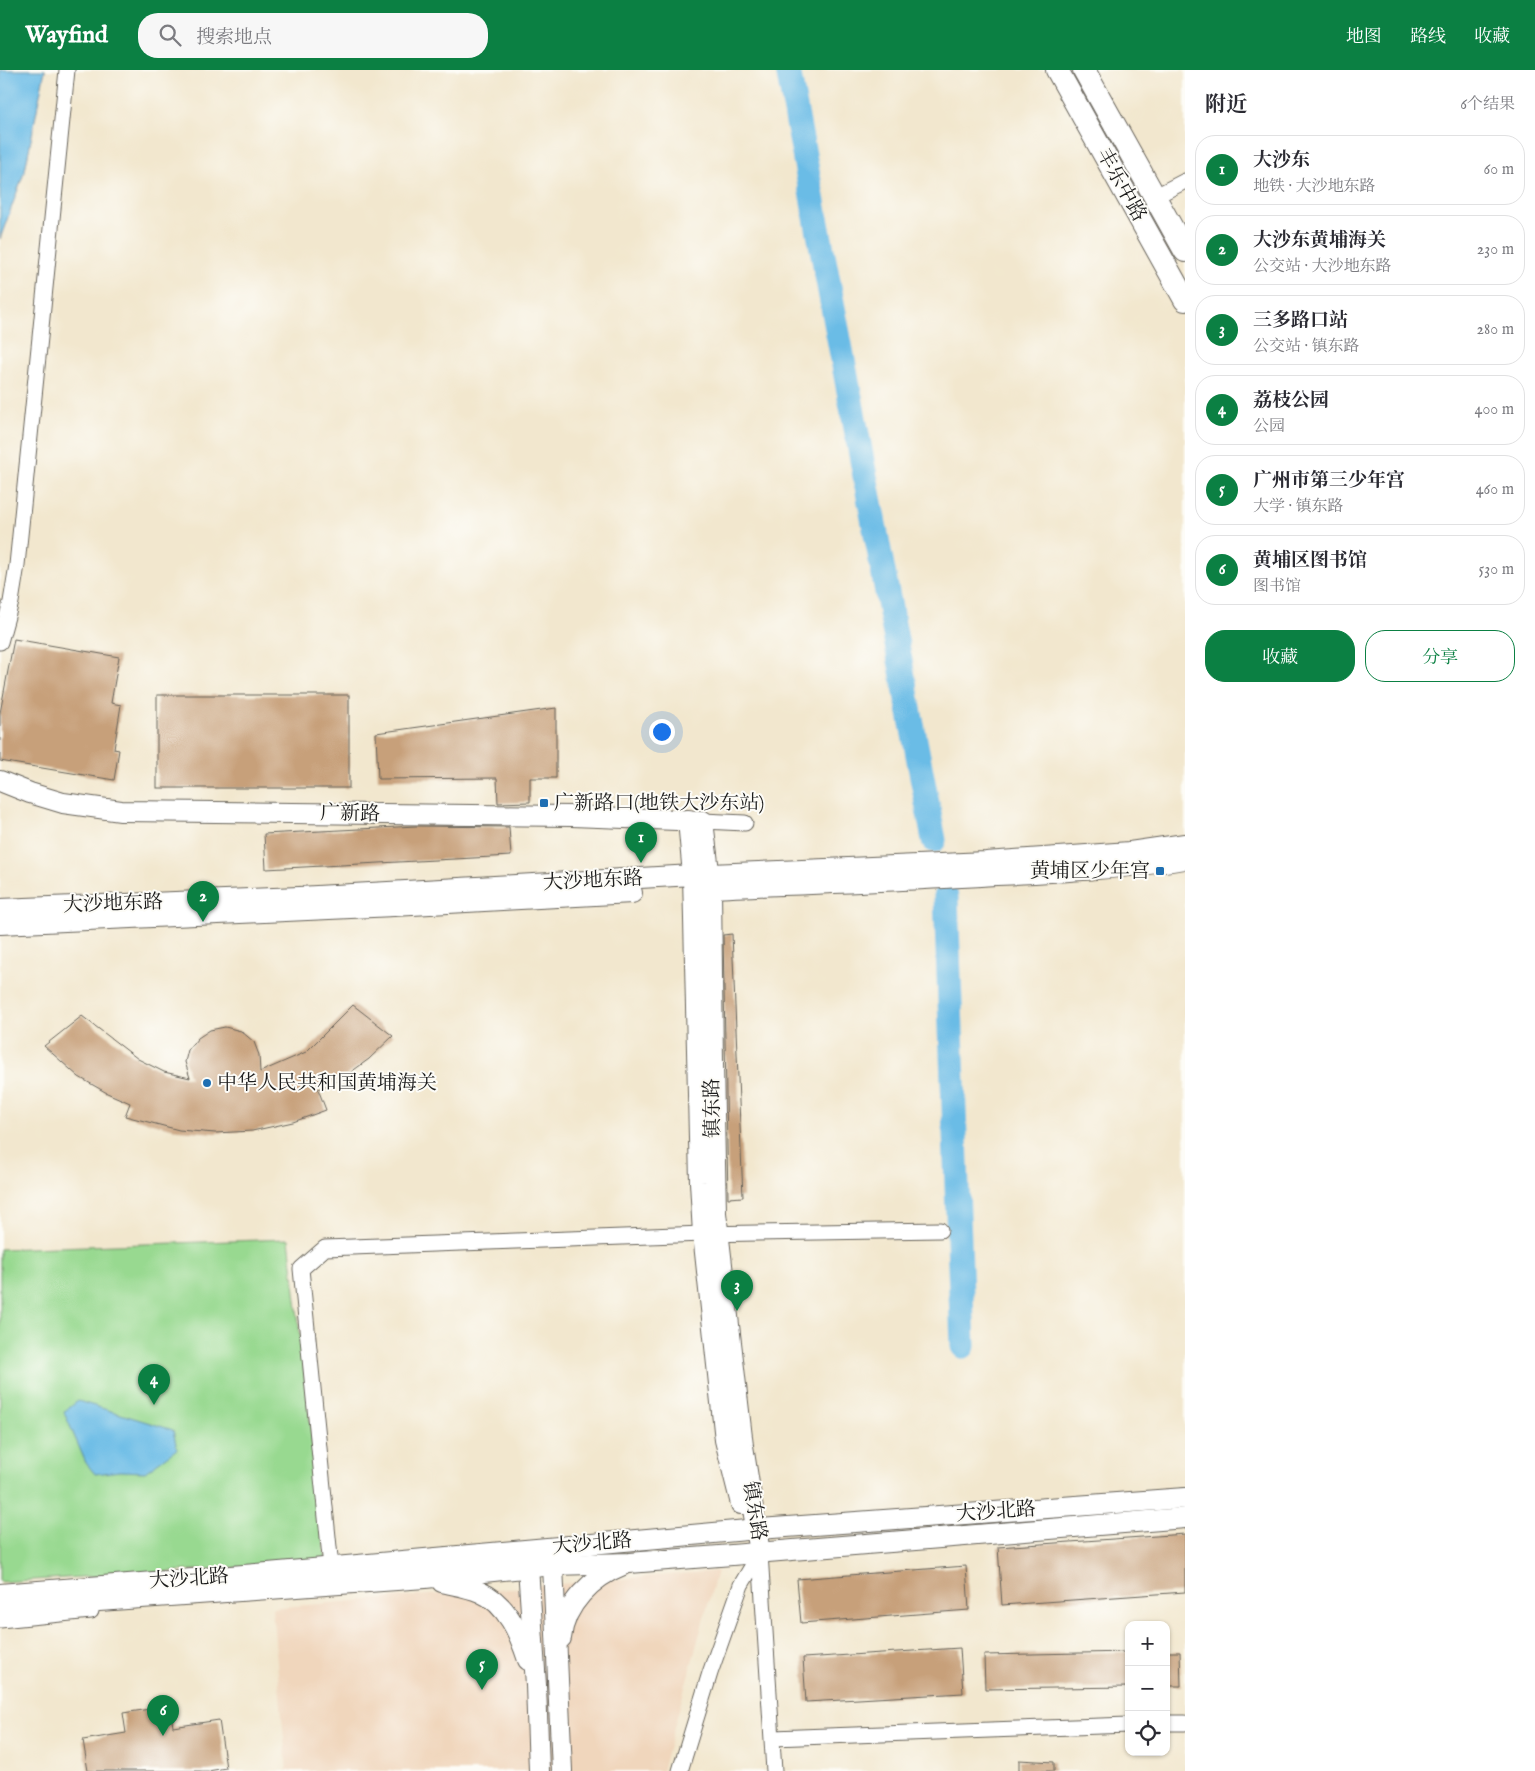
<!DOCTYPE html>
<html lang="zh">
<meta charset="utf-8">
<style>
body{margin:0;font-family:"IM FELL English","Noto Serif SC",serif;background:#f7f7f7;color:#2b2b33}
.controls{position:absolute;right:15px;bottom:15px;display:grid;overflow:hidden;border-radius:10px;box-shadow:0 1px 4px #0004}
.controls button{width:45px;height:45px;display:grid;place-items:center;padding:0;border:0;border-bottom:1px solid #e1e1e2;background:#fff;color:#2b2b33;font:25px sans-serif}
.you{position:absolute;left:661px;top:661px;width:18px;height:18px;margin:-12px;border:4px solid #fff;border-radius:50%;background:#1a73e8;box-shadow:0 0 0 8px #1a73e833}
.badge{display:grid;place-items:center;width:32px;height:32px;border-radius:50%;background:#0b8043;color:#fff;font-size:16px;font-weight:700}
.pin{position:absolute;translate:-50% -41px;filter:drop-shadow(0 1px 2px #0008)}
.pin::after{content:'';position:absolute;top:26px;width:18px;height:15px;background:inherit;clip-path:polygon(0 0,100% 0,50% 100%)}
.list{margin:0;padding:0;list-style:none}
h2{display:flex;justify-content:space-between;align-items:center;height:65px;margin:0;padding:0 20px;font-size:21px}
h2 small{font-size:16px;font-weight:400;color:#7c7c81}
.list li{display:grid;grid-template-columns:32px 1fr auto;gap:15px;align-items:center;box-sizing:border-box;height:70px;margin:0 10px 10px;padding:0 10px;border:1px solid #e1e1e2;border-radius:20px}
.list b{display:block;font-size:19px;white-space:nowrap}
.list p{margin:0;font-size:16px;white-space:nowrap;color:#7c7c81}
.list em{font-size:16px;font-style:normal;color:#7c7c81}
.actions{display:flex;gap:10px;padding:15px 20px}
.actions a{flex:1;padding:11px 0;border:1px solid #0b8043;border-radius:20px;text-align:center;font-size:18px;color:#0b8043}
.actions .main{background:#0b8043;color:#fff}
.icon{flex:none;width:28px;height:28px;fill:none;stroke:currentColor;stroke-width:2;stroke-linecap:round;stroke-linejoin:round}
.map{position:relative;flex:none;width:1185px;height:1701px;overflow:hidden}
header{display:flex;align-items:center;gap:30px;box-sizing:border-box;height:70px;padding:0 25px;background:#0b8043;color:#fff}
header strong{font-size:24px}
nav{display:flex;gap:28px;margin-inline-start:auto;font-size:18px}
.search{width:350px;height:45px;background:#f7f7f7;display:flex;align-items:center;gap:12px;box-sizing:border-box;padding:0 18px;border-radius:20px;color:#7c7c81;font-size:19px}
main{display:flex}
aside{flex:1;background:#fff}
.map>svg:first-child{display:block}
.built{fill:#f0d6bc}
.green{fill:#98d990;stroke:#5a7a56}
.water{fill:#6abce6;stroke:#436c81}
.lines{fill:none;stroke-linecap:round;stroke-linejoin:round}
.river{stroke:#6abce6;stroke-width:25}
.building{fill:#c7a07a}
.street-casing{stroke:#67635a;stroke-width:17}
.secondary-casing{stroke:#67635a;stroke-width:22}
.primary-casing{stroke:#67635a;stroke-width:24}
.street{stroke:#fff;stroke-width:15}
.secondary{stroke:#fff;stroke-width:20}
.primary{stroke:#fff;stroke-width:22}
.poi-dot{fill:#1f6fb2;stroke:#fdfcf7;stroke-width:2}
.labels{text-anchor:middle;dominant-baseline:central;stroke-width:4;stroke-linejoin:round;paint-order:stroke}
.street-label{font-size:20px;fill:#1c1c1c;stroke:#fdfcf7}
.poi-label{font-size:20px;fill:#1c1c1c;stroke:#fdfcf7;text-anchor:start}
</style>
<header>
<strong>Wayfind</strong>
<div class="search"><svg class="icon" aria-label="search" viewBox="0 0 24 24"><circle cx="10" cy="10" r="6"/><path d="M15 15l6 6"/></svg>搜索地点</div>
<nav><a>地图</a><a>路线</a><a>收藏</a></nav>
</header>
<main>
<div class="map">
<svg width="1185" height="1701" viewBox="0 0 1185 1701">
<rect width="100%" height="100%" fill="#fdfcf7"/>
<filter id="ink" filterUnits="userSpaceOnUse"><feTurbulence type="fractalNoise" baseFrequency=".02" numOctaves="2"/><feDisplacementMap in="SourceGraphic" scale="10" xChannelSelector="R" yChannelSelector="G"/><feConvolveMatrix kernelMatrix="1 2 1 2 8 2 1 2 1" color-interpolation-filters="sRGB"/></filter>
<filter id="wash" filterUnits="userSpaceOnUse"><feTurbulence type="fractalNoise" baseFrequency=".0096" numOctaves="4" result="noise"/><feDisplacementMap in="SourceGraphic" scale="20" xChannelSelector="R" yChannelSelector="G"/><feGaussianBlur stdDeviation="1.12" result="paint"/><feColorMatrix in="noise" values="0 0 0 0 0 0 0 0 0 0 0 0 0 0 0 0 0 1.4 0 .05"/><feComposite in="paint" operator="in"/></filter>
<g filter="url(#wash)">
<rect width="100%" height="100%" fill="#f2e7ce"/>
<!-- built -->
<path class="built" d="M717 1501 662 1701H287L272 1538Z"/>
<!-- green -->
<path class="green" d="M289 1169 326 1492 0 1512V1179Z"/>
<!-- water -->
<g class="water">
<path d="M0 0H45L25 100 0 169Z"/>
<path d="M78 1331 173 1360 177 1379 145 1402 120 1401 95 1404 86 1393 64 1342Z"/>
</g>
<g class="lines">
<!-- river -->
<g class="river">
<path d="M788 0 934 770"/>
<path d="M946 827 963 1276"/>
</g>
</g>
<g id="blocks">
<!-- building -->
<g class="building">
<path d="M14 569 119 587 111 633 121 635 114 679 119 680 114 710 0 691V643Z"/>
<rect x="157" y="625" width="192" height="93"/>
<path d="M556 638V708H530V732L498 733 497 708 378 709 376 663Z"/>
<path d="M416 756 509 757 511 786 266 799 264 764Z"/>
<path d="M732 864 743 1127 728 1128 723 865Z"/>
<path d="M353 935 393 966 369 989 340 1010 318 1019 326 1040 293 1052 252 1061 215 1063 179 1060 125 1046 130 1033 107 1023 79 1007 44 976 82 946 138 989 164 1002 190 1008 185 992 188 980 198 968 210 960 225 957 241 961 254 972 259 985 260 1002 306 982Z"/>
<path d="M1185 1464V1522L1002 1535 998 1477Z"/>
<path d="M966 1496 969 1540 801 1553 797 1509Z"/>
<path d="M960 1578 963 1623 806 1632 803 1588Z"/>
<path d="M1129 1582V1617L985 1619 984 1585Z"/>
<path d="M1166 1582H1180L1181 1616H1166Z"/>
<path d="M170 1636 173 1657 219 1650 226 1698 208 1701H88L83 1670 126 1663 123 1643Z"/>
<path d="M1019 1690 1054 1692V1701H1019Z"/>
</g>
</g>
</g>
<g filter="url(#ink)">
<use href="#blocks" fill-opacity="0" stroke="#67635a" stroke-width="1"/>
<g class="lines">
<defs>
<g id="street">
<path d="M1154 127 1185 111"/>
<path d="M0 572 11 532 17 495 67 0"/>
<path d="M703 751 745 753"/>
<path d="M760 1483 774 1701"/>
<path d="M331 1497 301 1199 325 1178 703 1164 940 1160"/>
<path d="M0 1550 91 1541"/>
<path d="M1166 1653H1185"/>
<path d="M773 1668 1129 1655"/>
<path d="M680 1701 710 1603 741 1515 760 1483"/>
</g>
<g id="secondary">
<path d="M0 711 30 723 63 733 121 741 572 746 703 751 711 818 713 994 716 1143 743 1376 760 1483"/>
<path d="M688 750 693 805 700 1112 703 1164 725 1370 741 1434"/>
<path d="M711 818C806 814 901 811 996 805 1059 802 1122 799 1185 789"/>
<path d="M0 839 299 827 711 804 986 792 1130 782 1185 774"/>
<path d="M0 854 394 836 632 823"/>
<path d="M529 1484 528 1497 536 1615 539 1701"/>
<path d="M541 1488 553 1495 562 1701"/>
<path d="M442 1512C454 1515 468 1517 480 1522 507 1533 520 1565 528 1590"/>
<path d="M0 1524 268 1503 747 1460 1185 1428"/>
<path d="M0 1538 425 1508 553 1495 629 1493 732 1485 1185 1448"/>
<path d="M561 1568C564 1535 592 1507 623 1495"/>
</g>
<g id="primary">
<path d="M1057 0 1185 230"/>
<path d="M1084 0 1185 181"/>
</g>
</defs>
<!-- street casing -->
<use href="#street" class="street-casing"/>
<!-- secondary casing -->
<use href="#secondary" class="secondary-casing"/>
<!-- primary casing -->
<use href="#primary" class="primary-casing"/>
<!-- street -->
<use href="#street" class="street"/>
<!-- secondary -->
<use href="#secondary" class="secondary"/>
<!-- primary -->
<use href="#primary" class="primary"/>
</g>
</g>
<!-- markers -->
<g class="poi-dot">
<rect x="539" y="728" width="10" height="10" rx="2.5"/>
<rect x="1155" y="796" width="10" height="10" rx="2.5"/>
<circle cx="207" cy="1013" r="5"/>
</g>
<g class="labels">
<!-- street labels -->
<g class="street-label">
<text transform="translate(1121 115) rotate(61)">丰乐中路</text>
<text transform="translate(350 744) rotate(1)">广新路</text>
<text transform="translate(593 811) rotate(-3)">大沙地东路</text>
<text transform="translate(113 834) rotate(-2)">大沙地东路</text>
<text transform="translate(713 1038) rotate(-91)">镇东路</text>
<text transform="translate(754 1441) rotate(81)">镇东路</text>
<text transform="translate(996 1442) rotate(-4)">大沙北路</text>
<text transform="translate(592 1474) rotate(-5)">大沙北路</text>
<text transform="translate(189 1509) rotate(-4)">大沙北路</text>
</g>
<!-- poi labels -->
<g class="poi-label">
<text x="554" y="733">广新路口(地铁大沙东站)</text>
<text x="1150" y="801" text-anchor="end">黄埔区少年宫</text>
<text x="217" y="1013">中华人民共和国黄埔海关</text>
</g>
</g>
</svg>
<div class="controls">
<button>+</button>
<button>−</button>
<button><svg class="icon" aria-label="locate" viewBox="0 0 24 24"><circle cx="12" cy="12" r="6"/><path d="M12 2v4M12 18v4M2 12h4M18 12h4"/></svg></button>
</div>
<div class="you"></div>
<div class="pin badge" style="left:641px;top:793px">1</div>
<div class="pin badge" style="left:203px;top:852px">2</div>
<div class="pin badge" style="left:737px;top:1241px">3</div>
<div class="pin badge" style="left:154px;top:1335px">4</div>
<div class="pin badge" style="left:482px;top:1620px">5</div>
<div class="pin badge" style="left:163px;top:1666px">6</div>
</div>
<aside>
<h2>附近<small>6个结果</small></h2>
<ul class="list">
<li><span class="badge">1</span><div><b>大沙东</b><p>地铁 · 大沙地东路</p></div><em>60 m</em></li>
<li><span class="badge">2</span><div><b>大沙东黄埔海关</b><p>公交站 · 大沙地东路</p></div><em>230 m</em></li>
<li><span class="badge">3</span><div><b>三多路口站</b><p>公交站 · 镇东路</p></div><em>280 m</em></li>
<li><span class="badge">4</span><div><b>荔枝公园</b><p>公园</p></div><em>400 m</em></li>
<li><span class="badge">5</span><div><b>广州市第三少年宫</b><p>大学 · 镇东路</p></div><em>460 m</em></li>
<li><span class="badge">6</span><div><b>黄埔区图书馆</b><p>图书馆</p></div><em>530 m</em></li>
</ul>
<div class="actions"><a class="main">收藏</a><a>分享</a></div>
</aside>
</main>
